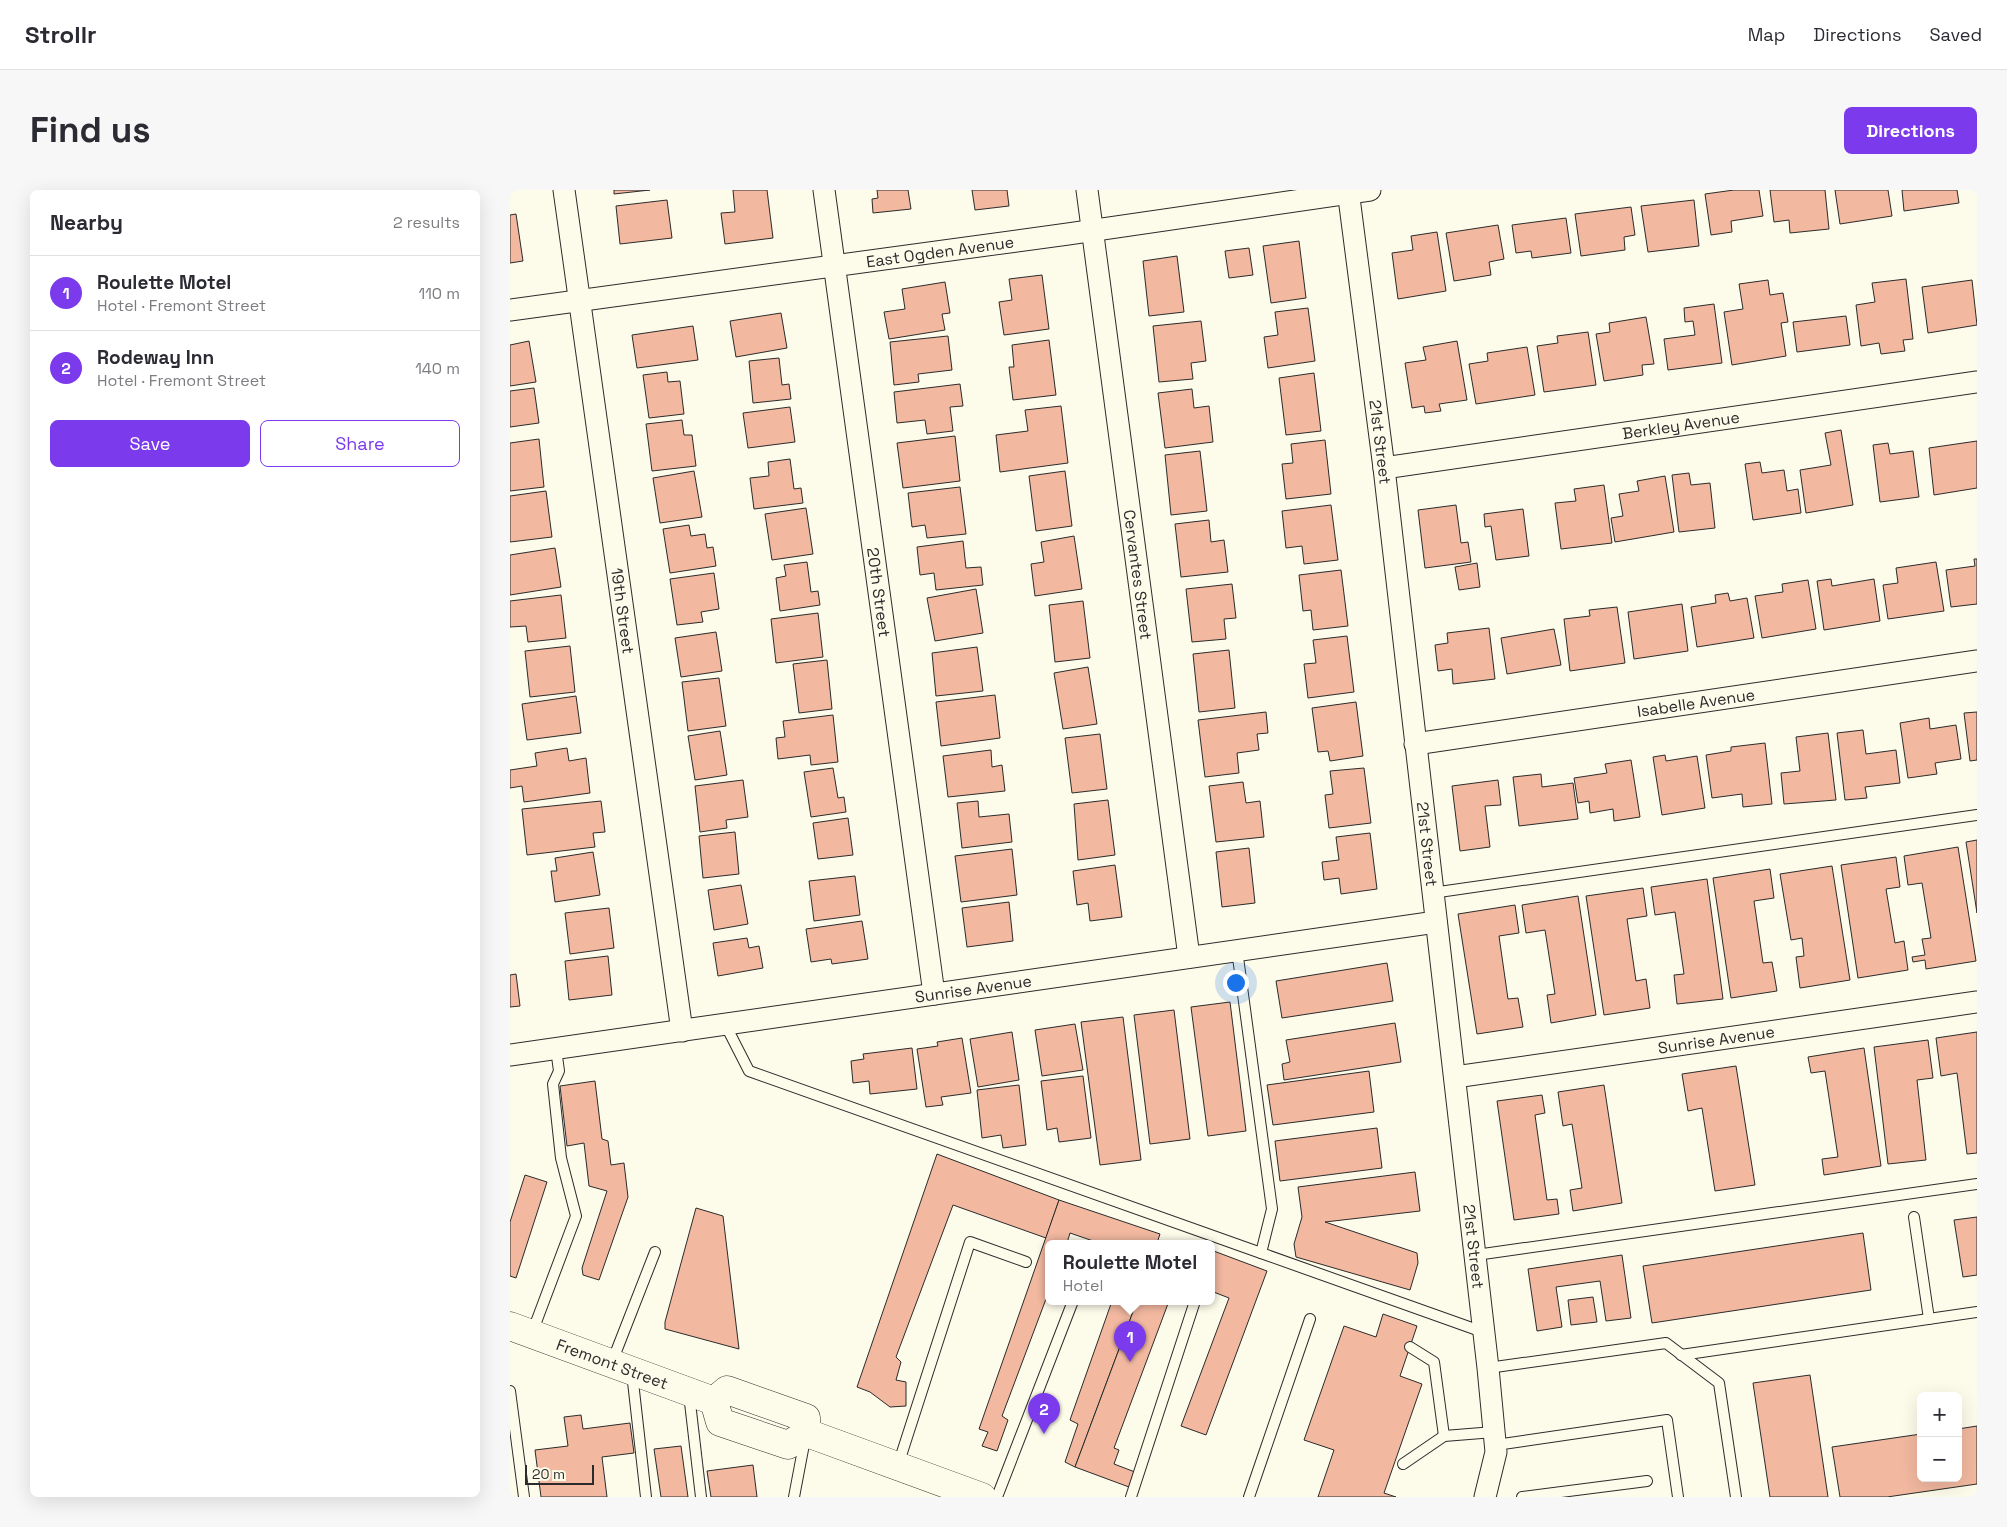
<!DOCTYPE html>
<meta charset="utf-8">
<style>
body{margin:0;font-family:"Space Grotesk",sans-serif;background:#f7f7f7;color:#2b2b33}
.controls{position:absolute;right:15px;bottom:15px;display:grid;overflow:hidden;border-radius:8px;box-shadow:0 5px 20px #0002}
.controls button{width:45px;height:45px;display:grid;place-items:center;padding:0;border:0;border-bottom:1px solid #e1e1e2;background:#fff;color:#2b2b33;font:25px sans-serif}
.scale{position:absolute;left:15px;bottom:12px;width:69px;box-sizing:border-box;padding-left:5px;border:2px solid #2b2b2b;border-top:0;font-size:14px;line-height:18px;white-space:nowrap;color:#2b2b2b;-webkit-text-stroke:4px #fdfbea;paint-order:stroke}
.you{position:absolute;left:725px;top:792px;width:18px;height:18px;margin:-12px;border:4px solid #fff;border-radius:50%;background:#1a73e8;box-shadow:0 0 0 8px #1a73e833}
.badge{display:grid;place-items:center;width:32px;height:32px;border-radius:50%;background:#7c3aed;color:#fff;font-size:16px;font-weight:700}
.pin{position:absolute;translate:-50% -41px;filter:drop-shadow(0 1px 2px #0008)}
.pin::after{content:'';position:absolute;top:26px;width:18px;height:15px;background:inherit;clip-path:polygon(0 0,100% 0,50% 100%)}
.popup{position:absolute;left:535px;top:1050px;width:170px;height:65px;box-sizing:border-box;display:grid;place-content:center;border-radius:8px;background:#fff;filter:drop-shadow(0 1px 4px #0005);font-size:16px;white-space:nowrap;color:#7c7c81}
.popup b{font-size:19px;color:#2b2b33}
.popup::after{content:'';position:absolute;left:50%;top:100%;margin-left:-10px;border:10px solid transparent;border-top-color:#fff}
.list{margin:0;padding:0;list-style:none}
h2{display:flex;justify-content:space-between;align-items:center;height:65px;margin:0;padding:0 20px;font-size:21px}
h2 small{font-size:16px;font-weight:400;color:#7c7c81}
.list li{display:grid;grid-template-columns:32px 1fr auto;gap:15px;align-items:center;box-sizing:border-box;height:75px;padding:0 20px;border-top:1px solid #e1e1e2}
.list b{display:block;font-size:19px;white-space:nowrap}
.list p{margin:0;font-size:16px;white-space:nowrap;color:#7c7c81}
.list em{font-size:16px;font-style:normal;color:#7c7c81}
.actions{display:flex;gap:10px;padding:15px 20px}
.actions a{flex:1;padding:11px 0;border:1px solid #7c3aed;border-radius:8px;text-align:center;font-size:18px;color:#7c3aed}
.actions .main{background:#7c3aed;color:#fff}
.map{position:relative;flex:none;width:1467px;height:1307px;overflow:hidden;border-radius:8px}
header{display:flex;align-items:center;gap:30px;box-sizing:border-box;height:70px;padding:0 25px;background:#fff;border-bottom:1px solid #e1e1e2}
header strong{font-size:24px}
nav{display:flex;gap:28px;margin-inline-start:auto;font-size:18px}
.intro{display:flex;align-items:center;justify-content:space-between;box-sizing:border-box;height:120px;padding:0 30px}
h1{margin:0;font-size:35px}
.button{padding:12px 22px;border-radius:8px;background:#7c3aed;color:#fff;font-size:18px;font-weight:700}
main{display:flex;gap:30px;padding:0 30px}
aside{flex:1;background:#fff;border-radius:8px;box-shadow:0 5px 20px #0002}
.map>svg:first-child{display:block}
.building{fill:#f2b8a0;stroke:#2b2b2b}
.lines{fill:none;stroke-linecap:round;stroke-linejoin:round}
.service-casing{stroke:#2b2b2b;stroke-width:12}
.minor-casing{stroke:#2b2b2b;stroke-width:23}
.primary-casing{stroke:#2b2b2b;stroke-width:29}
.service{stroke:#fdfbea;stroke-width:10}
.minor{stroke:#fdfbea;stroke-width:21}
.primary{stroke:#fdfbea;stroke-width:28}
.labels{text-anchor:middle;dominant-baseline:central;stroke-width:4;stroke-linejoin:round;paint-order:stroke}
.street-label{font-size:16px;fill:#2b2b2b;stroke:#fdfbea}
</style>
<header>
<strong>Strollr</strong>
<nav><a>Map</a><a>Directions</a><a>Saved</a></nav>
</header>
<div class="intro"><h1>Find us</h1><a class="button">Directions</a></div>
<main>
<aside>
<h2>Nearby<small>2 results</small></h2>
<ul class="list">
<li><span class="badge">1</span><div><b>Roulette Motel</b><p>Hotel · Fremont Street</p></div><em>110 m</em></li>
<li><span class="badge">2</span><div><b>Rodeway Inn</b><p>Hotel · Fremont Street</p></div><em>140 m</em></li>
</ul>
<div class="actions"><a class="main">Save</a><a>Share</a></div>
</aside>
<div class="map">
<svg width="1467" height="1307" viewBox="0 0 1467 1307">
<rect width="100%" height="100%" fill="#fdfbea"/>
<!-- building -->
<g class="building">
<path d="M104 0H140L104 4Z"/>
<path d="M223 0H257L263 48 215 54 211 23 225 22Z"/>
<path d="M367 0H398L401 19 363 23 362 9 368 8Z"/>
<path d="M462 0H497L499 16 465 20Z"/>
<path d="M1224 0H1249L1253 26 1221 31 1222 42 1201 45 1195 4Z"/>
<path d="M1260 0H1315L1319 39 1280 43 1279 30 1264 32Z"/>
<path d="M1325 0H1378L1382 26 1330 34Z"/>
<path d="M1392 0H1447L1449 13 1394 21Z"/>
<path d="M157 10 162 48 110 54 106 16Z"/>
<path d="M1184 10 1189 56 1138 62 1131 16Z"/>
<path d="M1121 17 1125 45 1114 47 1115 60 1071 66 1065 24Z"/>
<path d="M6 24 13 71 0 73V25Z"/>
<path d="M1056 28 1061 63 1022 68 1021 61 1006 63 1002 35Z"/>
<path d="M988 35 994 69 979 72 981 85 944 91 936 43Z"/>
<path d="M927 42 936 101 888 109 882 63 903 60 901 46Z"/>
<path d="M789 51 796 108 761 113 753 56Z"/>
<path d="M739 58 743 85 719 88 715 61Z"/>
<path d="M667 66 674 122 639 126 633 71Z"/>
<path d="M532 85 539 139 494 145 489 112 502 110 499 89Z"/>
<path d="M1396 89 1403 149 1393 150 1395 161 1371 164 1369 153 1351 156 1346 115 1365 112 1362 93Z"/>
<path d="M1258 90 1260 105 1273 103 1278 132 1271 133 1276 166 1222 175 1214 122 1233 119 1229 94Z"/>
<path d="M1462 90 1467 135 1418 143 1412 97Z"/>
<path d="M435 92 440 123 432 124 435 140 379 149 374 122 395 119 392 99Z"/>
<path d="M1204 114 1212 173 1158 180 1154 149 1185 145 1183 131 1175 132 1174 118Z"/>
<path d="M798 118 805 171 758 178 754 147 768 145 765 122Z"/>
<path d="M271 123 277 158 226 167 220 131Z"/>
<path d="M1336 126 1340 155 1287 162 1283 132Z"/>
<path d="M1136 127 1144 174 1132 175 1133 185 1094 191 1086 144 1100 142 1099 133Z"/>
<path d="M691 131 696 171 681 173 683 189 649 192 643 136Z"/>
<path d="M183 136 188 170 127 178 122 145Z"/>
<path d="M1078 142 1086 195 1034 202 1027 156 1048 153 1047 146Z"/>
<path d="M438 146 442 180 408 184 409 192 384 195 380 152Z"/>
<path d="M539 150 546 205 503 210 499 177H504L502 155Z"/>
<path d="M19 151 26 192 0 196V155Z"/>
<path d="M947 151 957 210 929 214 931 221 915 223 914 216 902 218 895 173 916 170 913 157Z"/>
<path d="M1017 157 1025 205 966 214 959 174 978 171 977 163Z"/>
<path d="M269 168 272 195 279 194 281 209 243 213 239 171Z"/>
<path d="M157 182 158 192 170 191 174 224 139 228 133 185Z"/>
<path d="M804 183 811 241 776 245 769 188Z"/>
<path d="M450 194 453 216 440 217 443 241 417 244 415 230 387 233 384 202Z"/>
<path d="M24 198 29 233 0 237V201Z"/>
<path d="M682 199 684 218 699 216 703 252 655 258 648 203Z"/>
<path d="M551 216 558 273 490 282 486 245 518 241 515 220Z"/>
<path d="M280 217 285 252 238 258 233 223Z"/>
<path d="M172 230 174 245H182L186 276 142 281 136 234Z"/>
<path d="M1331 240 1343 315 1296 323 1290 280 1321 275 1315 243Z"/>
<path d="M445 246 450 291 393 298 387 253Z"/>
<path d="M29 249 34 297 0 301V253Z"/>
<path d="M815 250 821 304 776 309 772 274 783 273 781 254Z"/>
<path d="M1467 251V298L1424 305 1419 258Z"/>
<path d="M1378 253 1380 264 1403 261 1409 307 1370 312 1363 255Z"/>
<path d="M690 261 697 321 661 325 655 265Z"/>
<path d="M280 269 284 299 291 298 293 313 244 319 240 288 259 286 258 272Z"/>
<path d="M1250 272 1252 283 1274 280 1277 301 1288 299 1291 323 1243 330 1235 274Z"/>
<path d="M184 281 192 327 150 333 143 288Z"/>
<path d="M555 281 562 336 526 341 519 286Z"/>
<path d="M1179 283 1181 295 1200 293 1205 338 1169 342 1162 285Z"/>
<path d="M1155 286 1164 342 1105 352 1101 328 1113 326 1109 304 1129 301 1127 291Z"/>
<path d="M1094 295 1102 353 1051 359 1045 313 1066 311 1064 299Z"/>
<path d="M450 297 456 344 417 348 415 335 402 337 398 303Z"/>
<path d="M36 301 42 347 0 352V306Z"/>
<path d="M821 315 828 370 794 374 792 356 776 358 772 321Z"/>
<path d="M946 315 951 353 958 352 961 372 915 378 908 320Z"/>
<path d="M296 318 303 364 262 370 255 324Z"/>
<path d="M1013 319 1019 366 986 370 981 336 975 337 974 324Z"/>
<path d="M699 330 701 352 714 350 718 382 671 387 665 334Z"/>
<path d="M179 335 181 346 195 344 197 358 203 357 206 376 160 383 153 339Z"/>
<path d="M564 346 572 399 525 406 521 374 534 372 531 352Z"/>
<path d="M453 351 456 378 471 377 473 395 426 400 424 383 410 385 407 357Z"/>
<path d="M45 358 51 397 0 405V365Z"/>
<path d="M1464 369H1467V414L1441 417 1436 380 1465 376Z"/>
<path d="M297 372 301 402 308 401 310 415 270 421 266 388 276 386 274 375Z"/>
<path d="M1426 372 1434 421 1378 429 1373 395 1388 393 1386 378Z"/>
<path d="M967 373 970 397 949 400 945 377Z"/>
<path d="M831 380 838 436 803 440 801 420 793 421 789 385Z"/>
<path d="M204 383 209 419 191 422 193 432 167 435 160 389Z"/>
<path d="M1321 389 1322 396 1364 389 1370 431 1314 440 1307 391Z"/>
<path d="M1298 390 1306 439 1252 448 1245 406 1273 402 1272 394Z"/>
<path d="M722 394 726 428 714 429 716 449 682 452 676 399Z"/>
<path d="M466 399 473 443 425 451 417 408Z"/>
<path d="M1218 403 1220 411 1237 408 1244 448 1187 457 1181 417 1206 413 1205 405Z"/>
<path d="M51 405 56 448 18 452 16 436 0 437V411Z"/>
<path d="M573 411 580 468 545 472 539 415Z"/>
<path d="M1172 414 1178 461 1124 469 1118 422Z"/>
<path d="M1107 417 1115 473 1060 481 1054 429 1080 426 1079 420Z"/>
<path d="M308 423 313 467 266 473 261 429Z"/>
<path d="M979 438 985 489 943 494 942 479 928 481 925 455 938 453 937 443Z"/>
<path d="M1044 439 1051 475 997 484 991 448Z"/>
<path d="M206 442 212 481 171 487 165 448Z"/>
<path d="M837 446 844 502 798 508 794 474 806 473 803 450Z"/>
<path d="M60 456 65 502 20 507 15 461Z"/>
<path d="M467 457 473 501 426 506 422 463Z"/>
<path d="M719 460 725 518 689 522 683 464Z"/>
<path d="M317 470 322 519 289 523 283 474Z"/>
<path d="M578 477 587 534 553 539 544 483Z"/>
<path d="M209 488 216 536 178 541 172 492Z"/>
<path d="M485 505 490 548 431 556 426 512Z"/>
<path d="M66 506 71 543 17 550 12 514Z"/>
<path d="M846 512 853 566 820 571 818 561 808 562 802 518Z"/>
<path d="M756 522 758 543 747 544 749 560 727 563 729 583 695 587 688 530Z"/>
<path d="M1467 522V570L1460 571 1454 523Z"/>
<path d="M323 525 328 572 301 575 300 565 268 569 266 548 275 547 273 531Z"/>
<path d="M1419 528 1420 539 1446 535 1451 569 1425 573 1427 584 1398 588 1390 533Z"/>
<path d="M1353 540 1356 564 1386 560 1390 593 1355 597 1357 608 1335 610 1327 543Z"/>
<path d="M210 541 217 585 185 590 178 546Z"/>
<path d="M1318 543 1326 610 1274 614 1271 583 1290 581 1286 547Z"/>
<path d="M590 544 597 599 562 603 555 548Z"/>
<path d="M1255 553 1262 614 1233 617 1232 604 1202 608 1196 565 1221 561V557Z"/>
<path d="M57 558 59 571 76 568 80 603 14 612 12 596 0 598V580L27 576 25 563Z"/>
<path d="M481 560 482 577 492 575 495 601 438 607 433 566Z"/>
<path d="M1155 565 1156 571 1187 566 1195 618 1152 625 1143 567Z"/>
<path d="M1121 570 1130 627 1104 631 1103 619 1080 623 1079 611 1068 613 1064 588 1097 583 1095 574Z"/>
<path d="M323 578 328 608 334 607 336 622 301 627 294 582Z"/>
<path d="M854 578 861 633 819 638 815 605 823 604 820 581Z"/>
<path d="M1031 584 1032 597 1063 593 1068 629 1009 636 1003 587Z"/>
<path d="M233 590 238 627 216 630 217 638 190 642 185 596Z"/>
<path d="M988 590 991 615 975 616 980 657 950 661 942 596Z"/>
<path d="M733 592 736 613 750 611 754 647 706 652 699 596Z"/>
<path d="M598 610 605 665 568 670 564 614Z"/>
<path d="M91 611 95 642 83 643 85 657 17 665 12 619Z"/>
<path d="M468 611 469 627 499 624 502 652 452 658 447 613Z"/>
<path d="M338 628 343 665 308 669 303 633Z"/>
<path d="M225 642 229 684 193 688 189 646Z"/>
<path d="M860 643 867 699 831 704 829 688 814 690 812 672 829 670 826 647Z"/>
<path d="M1467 650V723L1456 652Z"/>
<path d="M1448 657 1466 771 1416 779 1415 770 1403 772 1402 767 1415 765 1412 749 1421 748 1412 693 1398 695 1394 666Z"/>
<path d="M739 658 745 713 712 717 706 662Z"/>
<path d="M502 659 507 705 451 712 445 666Z"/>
<path d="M83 662 90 705 45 712 41 681H47L45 668Z"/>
<path d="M1386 667 1390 697 1376 699 1385 753 1394 751 1398 780 1348 788 1331 675Z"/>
<path d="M605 675 612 727 580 731 578 713 567 715 563 681Z"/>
<path d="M1322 676 1340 790 1290 798 1286 767 1294 766 1292 748 1281 750 1270 684Z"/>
<path d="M1260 679 1264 708 1244 711 1253 773 1262 772 1267 801 1221 808 1203 688Z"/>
<path d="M345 686 350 725 304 731 299 691Z"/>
<path d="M1197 689 1213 809 1167 814 1164 785 1174 784 1165 722 1145 725 1141 697Z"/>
<path d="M231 695 238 734 204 740 198 700Z"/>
<path d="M1133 698 1137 726 1117 729 1126 791 1136 789 1140 818 1094 825 1076 706Z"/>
<path d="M1068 706 1086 825 1041 833 1037 805 1045 804 1035 740 1016 743 1012 715Z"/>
<path d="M499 712 503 751 457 757 452 718Z"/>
<path d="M1005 715 1009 743 989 746 998 809 1008 808 1013 837 967 844 948 724Z"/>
<path d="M99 718 104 758 60 764 55 723Z"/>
<path d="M352 731 358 769 322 774 321 769 301 772 296 739Z"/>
<path d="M237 748 239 758 249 756 253 778 208 786 203 753Z"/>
<path d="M98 766 102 805 59 810 55 771Z"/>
<path d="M877 773 883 811 772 828 766 791Z"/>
<path d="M6 784 10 816 0 817V785Z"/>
<path d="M720 812 736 941 698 946 681 817Z"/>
<path d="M664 820 680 949 640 954 624 825Z"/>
<path d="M613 827 631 970 590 975 571 832Z"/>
<path d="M885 833 891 872 774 890 772 874 780 872 776 850Z"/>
<path d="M565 834 573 880 532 886 525 840Z"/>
<path d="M502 842 509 890 468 897 460 849Z"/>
<path d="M1467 842V963L1457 964 1447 883 1431 886 1426 848Z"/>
<path d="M452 848 461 903 431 907 433 915 416 917 407 859 428 856 427 852Z"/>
<path d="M1418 850 1423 888 1407 890 1416 970 1378 974 1364 857Z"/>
<path d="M402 858 407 899 360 904 359 891 343 893 341 871 354 869 353 864Z"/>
<path d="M1354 858 1371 976 1314 985 1312 969 1328 967 1315 881 1301 883 1298 867Z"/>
<path d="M1226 876 1245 995 1205 1001 1192 918 1178 921 1172 884Z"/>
<path d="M859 881 864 922 763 935 757 895Z"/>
<path d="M573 886 581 948 549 952 547 938 537 940 531 891Z"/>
<path d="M85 891 92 949 98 951 101 975 114 973 118 1007 89 1090 73 1085 72 1078 97 1001 79 996 74 953 57 956 50 896Z"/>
<path d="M509 895 516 955 493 958 491 945 472 948 467 900Z"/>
<path d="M1094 895 1112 1013 1063 1021 1060 1000 1072 998 1062 934 1053 936 1048 902Z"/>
<path d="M1032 905 1035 923 1025 925 1037 1010 1047 1009 1049 1024 1004 1030 987 911Z"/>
<path d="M867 938 872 978 770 991 765 951Z"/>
<path d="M427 964 549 1010 536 1048 443 1015 386 1167 391 1172 386 1190 396 1192V1216L380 1217 360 1202 347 1197Z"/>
<path d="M905 982 910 1021 815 1032 907 1063 908 1073 900 1100 786 1067 784 1054 792 1027 788 997Z"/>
<path d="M15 985 37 992 6 1088 0 1086V1032Z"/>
<path d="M549 1010 650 1044 647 1053H589L560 1043 557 1053H539V1101L492 1226 498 1230 487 1261 472 1256 478 1242 469 1239Z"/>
<path d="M186 1018 213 1026 229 1159 155 1139V1132Z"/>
<path d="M1467 1027V1085L1453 1087 1444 1030Z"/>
<path d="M1353 1043 1361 1100 1142 1133 1133 1076Z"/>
<path d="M701 1060 757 1081 696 1245 671 1236 719 1108 701 1101Z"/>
<path d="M1112 1065 1121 1128 1096 1131 1090 1091 1046 1097 1052 1137 1027 1141 1018 1079Z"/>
<path d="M1083 1107 1087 1132 1061 1135 1058 1110Z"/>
<path d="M602 1111H627L565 1277 555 1272 568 1234 560 1230Z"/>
<path d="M627 1111H659L604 1258 609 1260 604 1274 625 1282 619 1297 565 1277Z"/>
<path d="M873 1124 907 1136 890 1186 912 1194 874 1303 886 1307H808L824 1260 794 1250 834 1136 866 1147Z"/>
<path d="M1300 1185 1318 1307H1260L1243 1193Z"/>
<path d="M71 1225 73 1239 120 1233 124 1263 92 1267 97 1307H31L25 1260 58 1256 54 1227Z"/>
<path d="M1467 1236V1294L1377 1307H1330L1322 1257 1411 1244V1288H1448V1239Z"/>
<path d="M171 1256 178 1307H151L144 1259Z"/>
<path d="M243 1275 247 1307H201L197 1281Z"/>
</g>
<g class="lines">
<defs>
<g id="service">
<path d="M922 703 1467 625"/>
<path d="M727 760 762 1019 751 1063 973 1142"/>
<path d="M215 834 239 881 751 1063"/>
<path d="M1404 1027 1419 1129"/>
<path d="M966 1065 1467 994"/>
<path d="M22 1143 66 1026 51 968 43 894 49 881 46 859"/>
<path d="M900 1157 924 1172 934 1246 984 1242"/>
<path d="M1171 1165 1467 1122"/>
<path d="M102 1172 145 1062"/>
<path d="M978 1178 1156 1153 1209 1193 1226 1307"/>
<path d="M122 1183 136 1307"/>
<path d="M0 1201 14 1307"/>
<path d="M179 1204 191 1307"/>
<path d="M986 1255 1157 1230 1168 1307"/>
<path d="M893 1274 934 1246"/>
<path d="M388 1275 460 1052 516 1072"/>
<path d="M284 1307 295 1249"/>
<path d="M487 1307 563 1111"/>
<path d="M621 1307 685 1111"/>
<path d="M739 1307 800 1129"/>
<path d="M1012 1307 1137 1291"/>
</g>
<g id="minor">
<path id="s1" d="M54 0 172 841"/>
<path id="s2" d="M314 0 424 804"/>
<path id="s3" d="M577 0 679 767"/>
<path id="s4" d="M838 0 874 278 978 1178 986 1262 975 1307"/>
<path id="s5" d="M0 120 558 44 860 0"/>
<path id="s6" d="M874 278 1467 192"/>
<path id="s7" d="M905 554 1467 471"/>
<path id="s8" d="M0 865 926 732"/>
<path id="s9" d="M945 887 1467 812"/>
</g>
<g id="primary">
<path id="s10" d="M0 1136 204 1211"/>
<path d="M204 1211 217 1200 296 1228 297 1243"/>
<path d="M204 1211 210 1232 278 1255 297 1243"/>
<path d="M297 1243 472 1307"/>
</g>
</defs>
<!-- service casing -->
<use href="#service" class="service-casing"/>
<!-- minor casing -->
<use href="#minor" class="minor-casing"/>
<!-- primary casing -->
<use href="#primary" class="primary-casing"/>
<!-- service -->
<use href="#service" class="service"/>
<!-- minor -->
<use href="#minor" class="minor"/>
<!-- primary -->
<use href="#primary" class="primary"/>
</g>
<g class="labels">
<!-- street labels -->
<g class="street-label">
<text stroke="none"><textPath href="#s5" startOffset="434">East Ogden Avenue</textPath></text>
<text stroke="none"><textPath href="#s6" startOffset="300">Berkley Avenue</textPath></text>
<text stroke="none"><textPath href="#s4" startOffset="254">21st Street</textPath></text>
<text stroke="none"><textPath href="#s3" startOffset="388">Cervantes Street</textPath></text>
<text stroke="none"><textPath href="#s2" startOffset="406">20th Street</textPath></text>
<text stroke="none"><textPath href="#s1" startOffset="425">19th Street</textPath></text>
<text stroke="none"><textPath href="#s7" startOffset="284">Isabelle Avenue</textPath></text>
<text stroke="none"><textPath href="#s4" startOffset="659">21st Street</textPath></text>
<text stroke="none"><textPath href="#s8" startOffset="468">Sunrise Avenue</textPath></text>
<text stroke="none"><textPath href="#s9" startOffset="264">Sunrise Avenue</textPath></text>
<text stroke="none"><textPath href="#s4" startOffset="1064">21st Street</textPath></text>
<text stroke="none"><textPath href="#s10" startOffset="109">Fremont Street</textPath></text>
</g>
</g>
</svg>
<div class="controls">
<button>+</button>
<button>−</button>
</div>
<div class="scale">20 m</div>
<div class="you"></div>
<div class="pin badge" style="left:620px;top:1172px">1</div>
<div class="popup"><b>Roulette Motel</b>Hotel</div>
<div class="pin badge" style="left:534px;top:1244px">2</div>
</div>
</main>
